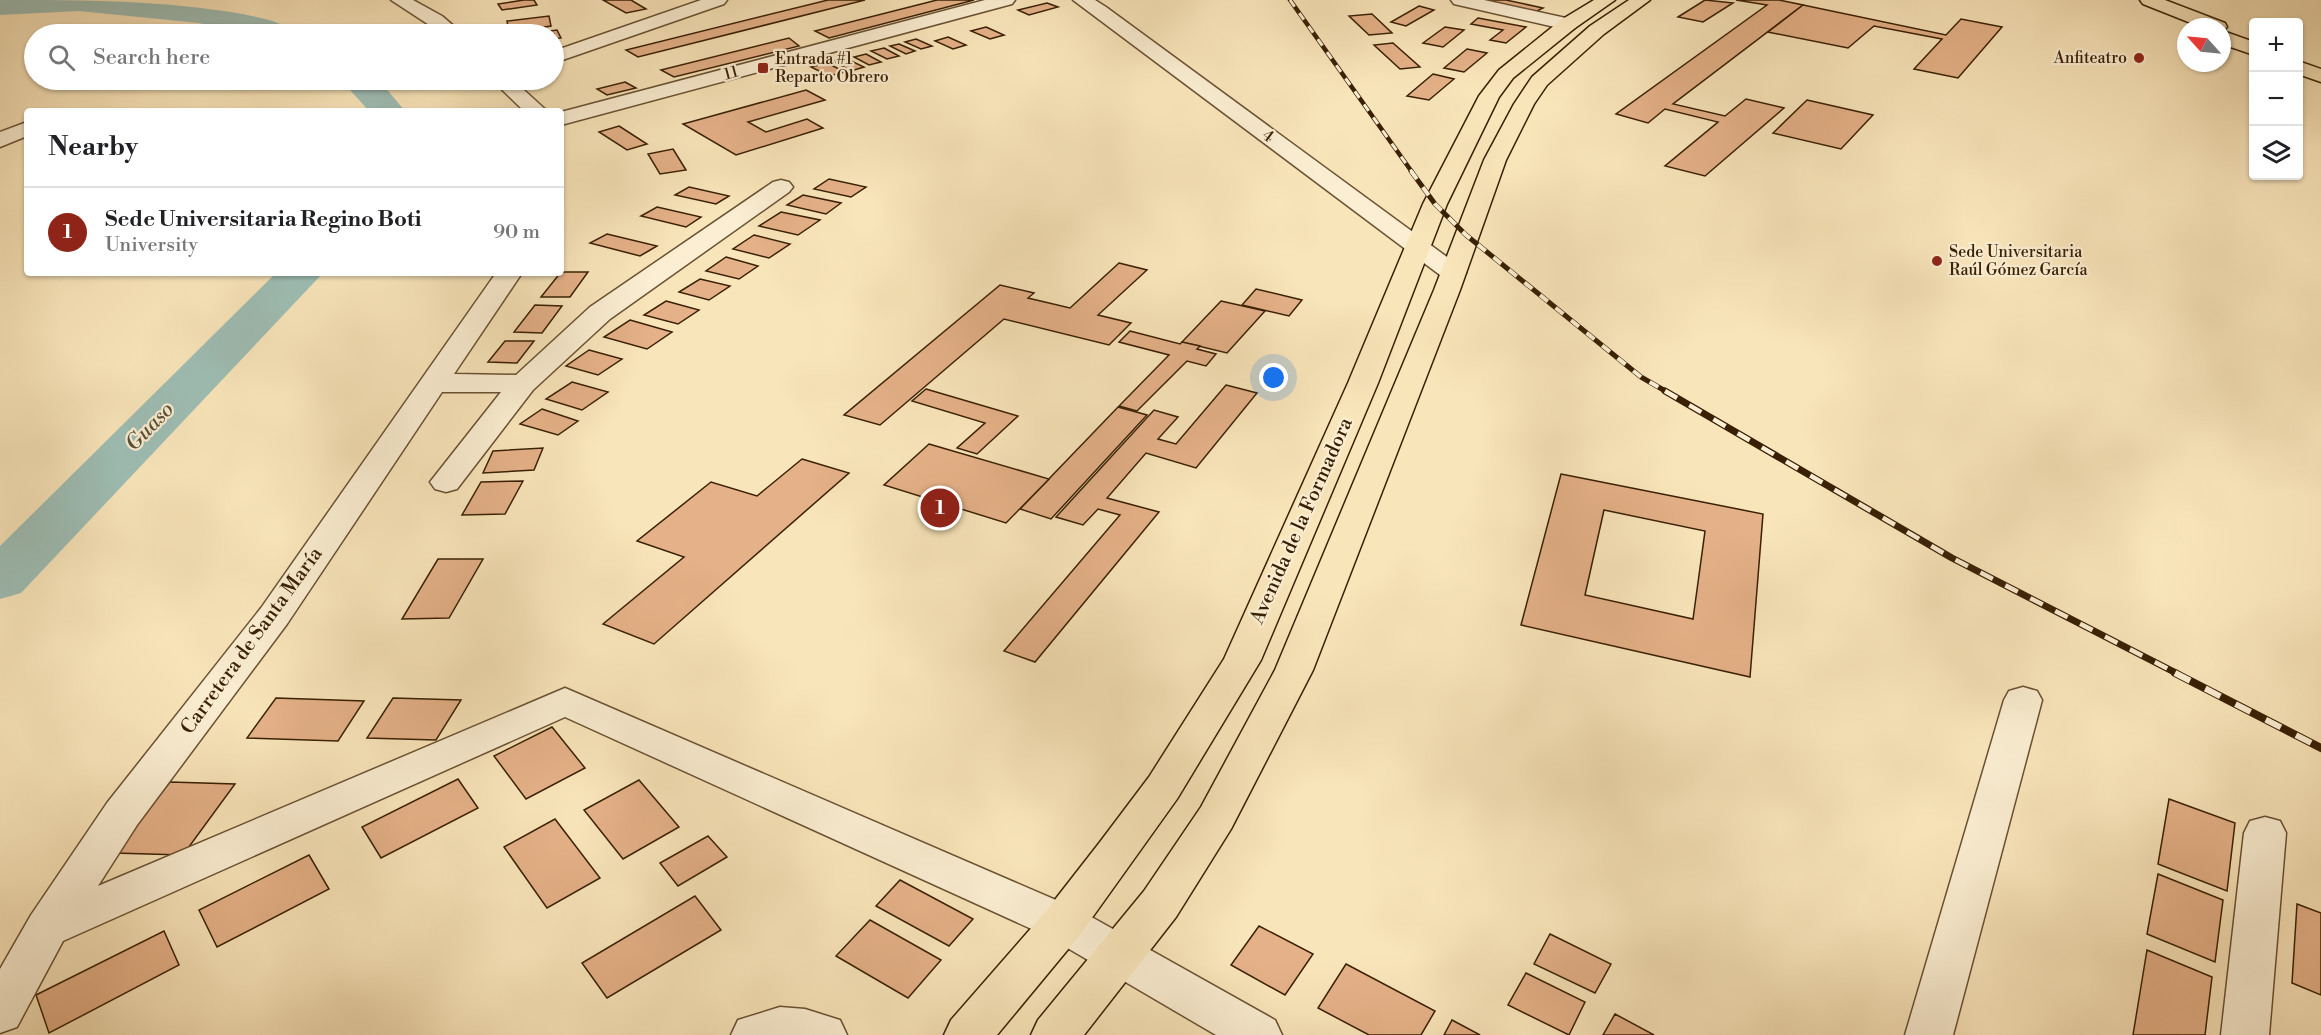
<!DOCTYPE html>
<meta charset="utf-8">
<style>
body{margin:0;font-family:"Libre Bodoni",serif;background:#f2f2f2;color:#202124}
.controls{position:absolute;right:18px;top:18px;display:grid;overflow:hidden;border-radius:6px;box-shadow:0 2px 4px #0004}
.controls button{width:54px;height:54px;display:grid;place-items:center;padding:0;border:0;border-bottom:2px solid #e0e0e0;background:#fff;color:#202124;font:30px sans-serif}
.compass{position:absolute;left:2177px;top:18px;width:54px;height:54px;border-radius:50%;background:#fff;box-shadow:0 2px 4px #0004;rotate:297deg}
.you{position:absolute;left:1274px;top:378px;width:21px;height:21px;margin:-15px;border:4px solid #fff;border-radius:50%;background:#1a73e8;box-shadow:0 0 0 9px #1a73e833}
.badge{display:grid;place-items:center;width:39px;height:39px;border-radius:50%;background:#8f2418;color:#fff;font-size:20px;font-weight:700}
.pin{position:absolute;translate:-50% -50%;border:3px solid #fff;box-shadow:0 2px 6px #0006}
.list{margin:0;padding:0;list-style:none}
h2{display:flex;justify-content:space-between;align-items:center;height:78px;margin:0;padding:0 24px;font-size:26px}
h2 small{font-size:20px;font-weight:400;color:#757577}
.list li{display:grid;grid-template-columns:39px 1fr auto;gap:18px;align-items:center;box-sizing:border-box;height:90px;padding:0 24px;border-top:2px solid #e0e0e0}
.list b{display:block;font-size:22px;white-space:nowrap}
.list p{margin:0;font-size:20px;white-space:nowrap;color:#757577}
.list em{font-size:20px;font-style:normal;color:#757577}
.icon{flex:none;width:33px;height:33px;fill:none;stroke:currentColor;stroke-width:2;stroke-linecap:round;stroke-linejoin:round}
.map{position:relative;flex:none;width:2321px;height:1035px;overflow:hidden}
.search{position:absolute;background:#fff;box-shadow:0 2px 4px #0004;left:24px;top:24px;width:540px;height:66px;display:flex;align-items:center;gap:15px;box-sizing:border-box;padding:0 21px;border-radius:33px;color:#757577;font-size:22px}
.panel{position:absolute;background:#fff;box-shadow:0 2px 4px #0004;left:24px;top:108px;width:540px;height:168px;border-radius:6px}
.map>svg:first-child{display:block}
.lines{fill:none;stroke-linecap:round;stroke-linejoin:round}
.river{fill:#9ebeb5;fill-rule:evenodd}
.building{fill:#e5b188;stroke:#392004;stroke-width:1.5;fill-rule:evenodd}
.minor-casing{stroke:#695132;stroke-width:3}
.major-casing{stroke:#392004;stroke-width:3}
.minor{fill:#fbeed2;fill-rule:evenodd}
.major{fill:#f9e5ba;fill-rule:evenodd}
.rail-far3-casing{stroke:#392004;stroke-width:4.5}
.rail-far2-casing{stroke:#392004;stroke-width:5}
.rail-far1-casing{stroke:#392004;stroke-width:7}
.rail-casing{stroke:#392004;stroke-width:8}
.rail-far3{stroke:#fbeed2;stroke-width:3;stroke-dasharray:8;stroke-linecap:butt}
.rail-far2{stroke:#fbeed2;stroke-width:4;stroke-dasharray:10;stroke-linecap:butt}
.rail-far1{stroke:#fbeed2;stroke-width:4.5;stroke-dasharray:14;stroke-linecap:butt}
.rail{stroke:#fbeed2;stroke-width:6;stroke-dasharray:17;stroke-linecap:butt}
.poi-dot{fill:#8f2418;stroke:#fbeed2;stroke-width:2}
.labels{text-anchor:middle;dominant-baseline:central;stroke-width:4.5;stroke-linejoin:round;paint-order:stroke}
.far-poi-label{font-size:16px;fill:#392004;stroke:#fbeed2;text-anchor:start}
.far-street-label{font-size:16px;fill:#392004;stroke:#fbeed2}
.street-label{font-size:20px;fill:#392004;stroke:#fbeed2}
.water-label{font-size:21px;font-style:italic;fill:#574f39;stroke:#fbeed2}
</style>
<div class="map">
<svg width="2321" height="1035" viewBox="0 0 2321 1035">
<rect width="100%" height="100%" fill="#f9e5ba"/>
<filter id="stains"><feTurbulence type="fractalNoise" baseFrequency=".00333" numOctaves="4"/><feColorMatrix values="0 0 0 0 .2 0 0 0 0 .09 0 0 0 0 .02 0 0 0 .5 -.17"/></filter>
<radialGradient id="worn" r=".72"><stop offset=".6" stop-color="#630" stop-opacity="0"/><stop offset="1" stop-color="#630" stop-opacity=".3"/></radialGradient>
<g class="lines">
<!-- river -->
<g class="river">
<path d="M0 0C84 0 160 0 243 14 259 18 283 20 293 34H248L199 23 79 11 0 15Z"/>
<path d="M341 80H379L405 111H369Z"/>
<path d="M276 273H323L21 593 0 599V546Z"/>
</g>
</g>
<!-- building -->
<g class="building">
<path d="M524 0H534L537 5 502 10 498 4Z"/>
<path d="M603 0H631L646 9 626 13Z"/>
<path d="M828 0H865L638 57 626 50Z"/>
<path d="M937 0H974L829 38 815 31Z"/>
<path d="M1478 0H1506L1543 8 1535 12Z"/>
<path d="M1705 0 1733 3 1703 22 1678 17Z"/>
<path d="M1736 0H1779L1803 5 1673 104 1725 116 1746 99 1784 108 1705 176 1665 166 1718 122 1665 109 1648 123 1616 114 1767 5Z"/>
<path d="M1047 3 1058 7 1029 15 1018 10Z"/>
<path d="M1803 5 1946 35 1961 19 2002 27 1958 78 1914 69 1942 39 1874 26 1848 48 1768 32Z"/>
<path d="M1419 6 1434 10 1406 26 1391 22Z"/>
<path d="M1372 14 1392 33 1369 35 1349 16Z"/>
<path d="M549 16 551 26 509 32 507 21Z"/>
<path d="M1478 18 1526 27 1506 43 1490 40 1503 30 1471 24Z"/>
<path d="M986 27 1004 35 990 39 971 31Z"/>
<path d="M1445 27 1464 30 1443 47 1423 43Z"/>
<path d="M557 30 561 38 554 39V34H527Z"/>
<path d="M948 37 966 45 953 49 935 41Z"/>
<path d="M789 38 799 46 674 77 661 70Z"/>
<path d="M916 39 932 46 921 49 905 42Z"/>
<path d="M1393 43 1420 67 1400 69 1374 45Z"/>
<path d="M899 44 915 51 906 54 890 46Z"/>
<path d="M884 48 899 56 887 59 871 51Z"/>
<path d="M1467 49 1487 53 1464 72 1444 68Z"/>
<path d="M866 54 881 62 869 65 854 57Z"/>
<path d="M845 58 864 67 851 71 833 61Z"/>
<path d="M827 63 845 72 829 76 811 67Z"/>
<path d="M1433 74 1454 79 1429 100 1407 96Z"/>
<path d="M625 82 636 88 607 95 597 89Z"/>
<path d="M806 90 825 100 748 122 766 132 807 119 823 128 736 155 683 124Z"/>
<path d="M1807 100 1873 115 1841 149 1773 133Z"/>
<path d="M619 126 647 144 627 150 599 132Z"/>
<path d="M673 149 686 170 660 174 648 154Z"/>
<path d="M829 179 866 187 851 197 814 189Z"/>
<path d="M689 187 729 196 716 204 675 195Z"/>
<path d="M803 195 841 203 826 214 787 205Z"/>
<path d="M657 207 701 217 686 227 641 216Z"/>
<path d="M781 212 820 220 798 235 759 226Z"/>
<path d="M607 234 657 246 640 256 590 243Z"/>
<path d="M754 235 790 244 769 258 733 249Z"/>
<path d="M726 257 758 266 739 279 706 271Z"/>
<path d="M1119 263 1147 270 1098 315 1131 323 1109 345 1004 319 880 425 844 415 1000 285 1034 293 1028 298 1070 308Z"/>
<path d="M561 272H588L570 297H541Z"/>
<path d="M700 279 730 286 709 300 679 292Z"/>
<path d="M1256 289 1302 300 1289 316 1242 305Z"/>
<path d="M666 301 699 310 678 324 644 315Z"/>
<path d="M1221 301 1265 311 1227 353 1182 342Z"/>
<path d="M535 305 562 306 542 333 514 332Z"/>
<path d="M630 320 672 332 647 349 604 337Z"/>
<path d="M1130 331 1180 344 1182 342 1200 346 1197 349 1216 354 1206 366 1187 361 1137 411 1119 406 1169 355 1119 342Z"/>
<path d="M505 341H534L517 363 488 362Z"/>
<path d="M589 350 622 359 598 375 566 366Z"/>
<path d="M572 382 608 392 582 410 546 399Z"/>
<path d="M1226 385 1257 393 1196 468 1146 453 1107 498 1159 512 1035 662 1004 651 1120 515 1098 509 1083 525 1056 517 1154 410 1178 417 1158 439 1176 444Z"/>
<path d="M926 389 1018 416 977 454 957 448 985 423 912 401Z"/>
<path d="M1118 407 1147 415 1051 519 1020 509Z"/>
<path d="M542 409 578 421 558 435 520 424Z"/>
<path d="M929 444 1049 479 1006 523 884 485Z"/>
<path d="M543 448 534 470 483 473 493 451Z"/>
<path d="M802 459 849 473 654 644 603 624 684 557 637 541 711 482 757 496Z"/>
<path d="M1561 474 1763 514 1750 677 1521 625ZM1604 510 1705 531 1693 619 1585 595Z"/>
<path d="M523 481 505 514 462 515 481 482Z"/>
<path d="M438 559H483L449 618 402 619Z"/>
<path d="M276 698 364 701 338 741 247 738Z"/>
<path d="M393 698 461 700 436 740 367 738Z"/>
<path d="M552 727 585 768 526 799 494 756Z"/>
<path d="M458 779 478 808 381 858 362 827Z"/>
<path d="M639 780 679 827 623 859 584 810Z"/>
<path d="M170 782 235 784 183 855 114 853Z"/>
<path d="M2169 799 2235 823 2227 891 2158 864Z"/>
<path d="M555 819 600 878 547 908 504 847Z"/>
<path d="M708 836 727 857 678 886 660 863Z"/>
<path d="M309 855 329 889 217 947 199 910Z"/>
<path d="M2158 874 2223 900 2215 962 2147 934Z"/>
<path d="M900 880 973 919 949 946 876 906Z"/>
<path d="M695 896 721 930 607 998 582 963Z"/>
<path d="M2297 904 2321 913V995L2292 983Z"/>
<path d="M870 920 941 960 908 998 836 956Z"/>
<path d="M1259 926 1313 954 1285 995 1231 965Z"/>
<path d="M164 931 179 965 49 1033 36 995Z"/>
<path d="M1550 934 1611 964 1595 993 1534 964Z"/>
<path d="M2147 950 2212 977 2205 1035H2133Z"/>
<path d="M1346 964 1435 1011 1421 1035H1369L1318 1008Z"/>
<path d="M1526 973 1585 1002 1569 1035 1508 1005Z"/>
<path d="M1615 1014 1654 1035H1603Z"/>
<path d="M1452 1020 1480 1035H1444Z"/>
</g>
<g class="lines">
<defs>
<g id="minor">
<path d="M391 0H413L442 16 463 34H443Z"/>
<path d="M701 0H727L724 4 554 63V51Z"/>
<path d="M985 0H1015L1012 4 561 125V112Z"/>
<path d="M1073 0H1095L1106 7 1462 268 1466 273 1462 278 1453 281 1444 278Z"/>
<path d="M1451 0H1484L1575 20 1577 24 1575 28 1568 30 1454 4Z"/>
<path d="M492 80H513L547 111H524Z"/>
<path d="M27 122V136L0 147V132Z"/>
<path d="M781 180 789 182 793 187 789 192 610 319 533 390 457 489 446 492 435 489 430 482 501 392H442L287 624 137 825 98 886 565 688 1079 910 1275 1020 1282 1035H1216L1047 936 565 717 63 941 17 1027 0 1033V969L31 915 107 803 261 608 496 273H522L454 374 516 375 590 307 773 182Z"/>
<path d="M2023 687 2037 691 2042 700 1953 1035H1905L2004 700 2009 691Z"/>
<path d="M2265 817 2280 821 2286 833 2269 1035H2221L2244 833 2250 821Z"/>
<path d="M780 1007 805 1009 840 1020 847 1035H731L738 1020Z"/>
</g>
<g id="major">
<path d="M1594 0H1615L1575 28 1513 78 1499 97 1447 204 1378 383 1261 660 1177 799 1079 936 997 1035H944L951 1020 1047 910 1100 842 1149 777 1224 659 1348 383 1423 204 1479 96 1499 70 1561 20Z"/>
<path d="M1629 0H1650L1604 34 1547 85 1534 104 1506 160 1460 290 1313 670 1231 829 1176 917 1084 1035H1031L1038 1020 1144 891 1201 807 1275 670 1434 290 1484 160 1514 104 1532 77 1590 26Z"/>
<path d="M2140 0H2165L2225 23 2227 27 2223 31 2254 42V55L2222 44V27H2201L2143 4Z"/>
<path d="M2298 61 2321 69V82L2298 74Z"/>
</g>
</defs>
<!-- minor casing -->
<use href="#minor" class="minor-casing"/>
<!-- major casing -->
<use href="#major" class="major-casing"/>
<!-- minor -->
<use href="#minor" class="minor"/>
<!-- major -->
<use href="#major" class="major"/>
<defs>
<path id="rail-far3" d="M1290 0 1412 172"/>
<path id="rail-far2" d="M1411 171 1435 204 1466 235 1641 377 1667 392"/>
<path id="rail-far1" d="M1665 391 1952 558 2178 674"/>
<path id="rail" d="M2175 673 2321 748"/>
</defs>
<!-- rail-far3 casing -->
<use href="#rail-far3" class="rail-far3-casing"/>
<!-- rail-far2 casing -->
<use href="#rail-far2" class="rail-far2-casing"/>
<!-- rail-far1 casing -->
<use href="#rail-far1" class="rail-far1-casing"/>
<!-- rail casing -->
<use href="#rail" class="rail-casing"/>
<!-- rail-far3 -->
<use href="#rail-far3" class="rail-far3"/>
<!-- rail-far2 -->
<use href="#rail-far2" class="rail-far2"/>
<!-- rail-far1 -->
<use href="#rail-far1" class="rail-far1"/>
<!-- rail -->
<use href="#rail" class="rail"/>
</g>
<!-- markers -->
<g class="poi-dot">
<circle cx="2139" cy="58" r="6"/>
<rect x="757" y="62" width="12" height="12" rx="3"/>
<circle cx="1937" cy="261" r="6"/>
</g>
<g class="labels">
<!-- far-poi labels -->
<g class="far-poi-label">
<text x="2127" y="58" text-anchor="end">Anfiteatro</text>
<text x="775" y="59">Entrada #1<tspan x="775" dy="18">Reparto Obrero</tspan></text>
<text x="1949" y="252">Sede Universitaria<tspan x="1949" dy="18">Raúl Gómez García</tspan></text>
</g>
<!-- far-street labels -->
<g class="far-street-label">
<text transform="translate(731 73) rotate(-15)">11</text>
<text transform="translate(1268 136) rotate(37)">4</text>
</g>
<!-- street labels -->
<g class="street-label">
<text transform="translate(1302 521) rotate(-66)">Avenida de la Formadora</text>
<text transform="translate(252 641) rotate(-54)">Carretera de Santa María</text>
</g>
<!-- water labels -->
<g class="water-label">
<text transform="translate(150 427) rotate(-46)">Guaso</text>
</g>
</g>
<rect width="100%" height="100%" filter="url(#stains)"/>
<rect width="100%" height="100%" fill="url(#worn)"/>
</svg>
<div class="controls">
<button>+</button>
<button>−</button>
<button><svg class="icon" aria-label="layers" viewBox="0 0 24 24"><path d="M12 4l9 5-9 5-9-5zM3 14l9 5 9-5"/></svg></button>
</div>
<svg class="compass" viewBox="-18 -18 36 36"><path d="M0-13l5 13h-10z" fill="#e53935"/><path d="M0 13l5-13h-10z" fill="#757577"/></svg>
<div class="you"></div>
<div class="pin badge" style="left:940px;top:508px">1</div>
<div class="search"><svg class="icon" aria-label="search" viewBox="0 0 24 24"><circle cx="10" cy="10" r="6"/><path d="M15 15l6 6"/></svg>Search here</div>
<section class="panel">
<h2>Nearby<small></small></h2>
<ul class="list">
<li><span class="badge">1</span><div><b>Sede Universitaria Regino Boti</b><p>University</p></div><em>90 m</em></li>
</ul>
</section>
</div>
